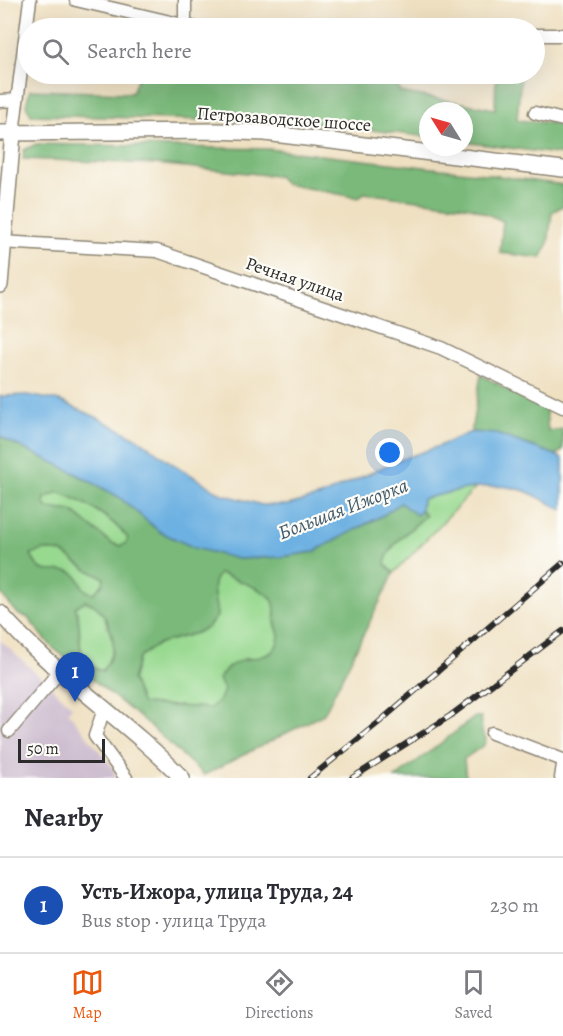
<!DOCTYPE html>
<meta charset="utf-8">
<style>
body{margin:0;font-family:Alegreya,serif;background:#f2f2f3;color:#2b2b33}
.compass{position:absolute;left:419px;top:102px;width:54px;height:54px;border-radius:50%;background:#fff;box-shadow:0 6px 24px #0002;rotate:307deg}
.scale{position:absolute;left:18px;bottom:15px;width:87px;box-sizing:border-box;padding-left:6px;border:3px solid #2b2b2b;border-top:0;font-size:16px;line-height:21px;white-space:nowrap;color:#2b2b2b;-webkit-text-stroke:4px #fdfcf7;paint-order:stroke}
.you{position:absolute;left:390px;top:453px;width:21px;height:21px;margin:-15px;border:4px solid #fff;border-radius:50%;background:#1a73e8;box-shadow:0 0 0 9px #1a73e833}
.badge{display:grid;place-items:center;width:39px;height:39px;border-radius:50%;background:#ea580c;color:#fff;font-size:20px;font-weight:700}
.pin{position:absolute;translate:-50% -50px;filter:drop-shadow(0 2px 3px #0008)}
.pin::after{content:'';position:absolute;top:32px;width:21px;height:18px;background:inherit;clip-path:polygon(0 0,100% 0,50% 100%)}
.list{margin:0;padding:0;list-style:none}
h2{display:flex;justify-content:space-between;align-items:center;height:78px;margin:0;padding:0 24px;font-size:26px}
h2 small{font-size:20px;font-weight:400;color:#7c7c81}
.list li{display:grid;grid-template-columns:39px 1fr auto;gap:18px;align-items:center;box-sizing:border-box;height:96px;padding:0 24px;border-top:2px solid #e1e1e2}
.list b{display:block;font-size:22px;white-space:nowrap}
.list p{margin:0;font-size:20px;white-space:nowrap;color:#7c7c81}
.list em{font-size:20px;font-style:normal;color:#7c7c81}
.icon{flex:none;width:33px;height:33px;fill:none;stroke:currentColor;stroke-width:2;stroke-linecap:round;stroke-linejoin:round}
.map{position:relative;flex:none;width:563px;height:778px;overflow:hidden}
.search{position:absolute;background:#fff;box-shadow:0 6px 24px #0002;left:18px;right:18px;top:18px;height:66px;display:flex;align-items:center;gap:15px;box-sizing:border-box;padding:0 21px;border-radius:33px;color:#7c7c81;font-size:22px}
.sheet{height:174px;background:#fff}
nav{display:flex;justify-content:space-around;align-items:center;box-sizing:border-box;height:84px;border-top:2px solid #e1e1e2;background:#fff;font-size:16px;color:#7c7c81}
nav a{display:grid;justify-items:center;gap:3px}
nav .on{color:#ea580c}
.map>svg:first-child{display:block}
.industrial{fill:#cebed0}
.green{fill:#98d990;stroke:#62825e;stroke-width:1.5}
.forest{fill:#7ab97a;stroke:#527252;stroke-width:1.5;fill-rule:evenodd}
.water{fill:#6db1e2;stroke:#4c6e86;stroke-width:1.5}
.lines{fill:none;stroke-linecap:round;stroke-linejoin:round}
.minor-casing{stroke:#8d8676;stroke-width:15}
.major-casing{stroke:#8d8676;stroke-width:18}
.minor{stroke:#fff;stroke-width:12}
.major{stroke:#fff;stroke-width:15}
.rail-casing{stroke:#2b2b2b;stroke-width:6}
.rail{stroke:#fdfcf7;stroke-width:4;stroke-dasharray:11;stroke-linecap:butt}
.labels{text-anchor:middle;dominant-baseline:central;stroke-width:4.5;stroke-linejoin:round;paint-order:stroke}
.street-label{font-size:18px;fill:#2b2b2b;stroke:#fdfcf7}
.water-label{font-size:20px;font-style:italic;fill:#425a6b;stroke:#fdfcf7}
</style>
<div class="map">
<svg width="563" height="778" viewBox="0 0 563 778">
<rect width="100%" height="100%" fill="#fdfcf7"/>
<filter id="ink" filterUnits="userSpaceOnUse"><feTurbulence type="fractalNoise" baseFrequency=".0167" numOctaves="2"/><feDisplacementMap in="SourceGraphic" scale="12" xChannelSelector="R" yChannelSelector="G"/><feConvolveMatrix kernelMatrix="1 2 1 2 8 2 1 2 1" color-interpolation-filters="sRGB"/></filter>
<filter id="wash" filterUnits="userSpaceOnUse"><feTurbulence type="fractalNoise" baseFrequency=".008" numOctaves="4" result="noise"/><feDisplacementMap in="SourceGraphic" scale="24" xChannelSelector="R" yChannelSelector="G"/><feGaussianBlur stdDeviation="1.35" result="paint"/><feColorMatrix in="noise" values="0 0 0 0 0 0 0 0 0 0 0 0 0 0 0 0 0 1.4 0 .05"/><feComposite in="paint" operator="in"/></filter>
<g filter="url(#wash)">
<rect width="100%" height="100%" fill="#efe0c1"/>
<!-- industrial -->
<path class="industrial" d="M0 640 72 706 68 712 113 768 116 778H0Z"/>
<!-- green -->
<g class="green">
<path d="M477 486 394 573 385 564C389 543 411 531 425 516L421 510 422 499Z"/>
<path d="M58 492C84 501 111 517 128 538L126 543 121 546 111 543 72 511 47 508 44 503 45 498Z"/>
<path d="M44 550 62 552 86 569 104 578 103 584 94 593C82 592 76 580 69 571 50 572 38 574 31 554Z"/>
<path d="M220 573C235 580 257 585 270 597 278 605 273 614 275 623 276 628 279 631 279 636 278 655 260 659 245 658L219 679 224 690 220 700 210 708 142 704 132 680 139 657 160 643 196 633 208 627 217 616C217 602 207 585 220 573Z"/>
<path d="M85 601 96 606 104 615 114 645 108 662 102 671C68 660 87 631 75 607Z"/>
</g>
<!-- forest -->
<g class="forest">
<path d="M139 74H393L400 92 495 109 496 74H521L517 120 563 124V155L464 142V111H428V137L305 122 284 114 273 122 31 115 26 105 30 90 132 93Z"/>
<path d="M36 144 269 149 476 173 563 185V206L552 212 548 245 541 258 500 253 503 221 471 207 364 193 359 198 286 184 278 176 155 164 23 159 24 150Z"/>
<path d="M481 375 546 410 548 431 563 429V450L556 455 496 434 471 432Z"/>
<path d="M0 435 7 440 73 472 119 497 160 532 238 559 281 557 313 552 385 514 400 502 417 514 421 510 426 515C411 530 389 543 385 564L394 573 324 714 204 775 148 724 52 647 27 617 19 615 1 594ZM58 492C84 501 111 517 128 538L126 543 121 546 111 543 72 511 48 508 44 503 45 498ZM44 550 62 552 86 569 104 578 103 584 94 593C78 592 84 577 71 572 54 566 40 581 31 554ZM220 573C232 579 267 589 273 601 276 607 275 613 275 619 275 626 279 631 279 637 275 670 236 646 219 679L224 690 220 700 210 708 142 704 132 680 139 657 160 643 196 633 208 627 217 616C217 602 207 585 220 573ZM85 601C102 604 113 629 113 644 114 654 107 664 102 671 68 661 86 631 75 607Z"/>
<path d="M475 717H481L482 732 486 739 484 745 464 759 466 778H395Z"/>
</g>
<!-- water -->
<path class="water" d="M27 395 60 401 96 417 138 439 173 464 222 494 262 505H288L321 496 394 462 439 446 471 432 496 434 556 455 563 459V510C550 504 538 496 525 491 492 479 454 492 422 499L421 510 417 515 400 503 385 514 313 552 281 557 238 559 195 548 160 532 119 497 73 472 6 440 0 435V396Z"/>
</g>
<g filter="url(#ink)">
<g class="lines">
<defs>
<g id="minor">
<path d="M76 0 196 28"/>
<path d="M185 0V26"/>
<path d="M534 35H563"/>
<path d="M0 101 17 100"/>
<path d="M535 113 563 120"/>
<path d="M13 133 30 0"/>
<path d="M0 242 157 251 441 348 563 407"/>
<path d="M104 709 95 736 126 778"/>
<path d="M9 731 59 672"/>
<path d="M492 733 563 760"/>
<path d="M561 778 563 765"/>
</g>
<g id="major">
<path d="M0 133 217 131 265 133 563 169"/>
<path d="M0 285 13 133"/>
<path d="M0 613C55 676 125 719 182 778"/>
</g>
</defs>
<!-- minor casing -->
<use href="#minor" class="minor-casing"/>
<!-- major casing -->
<use href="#major" class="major-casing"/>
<!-- minor -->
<use href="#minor" class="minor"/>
<!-- major -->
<use href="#major" class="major"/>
<defs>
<g id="rail">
<path d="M310 778 378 723 563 563"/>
<path d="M352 778 450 716 563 631"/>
</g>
</defs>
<!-- rail casing -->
<use href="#rail" class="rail-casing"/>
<!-- rail -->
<use href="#rail" class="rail"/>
</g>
</g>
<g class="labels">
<!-- street labels -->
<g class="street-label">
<text transform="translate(284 119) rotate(4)">Петрозаводское шоссе</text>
<text transform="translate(295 279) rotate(19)">Речная улица</text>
</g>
<!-- water labels -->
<g class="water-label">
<text transform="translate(343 509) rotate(-21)">Большая Ижорка</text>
</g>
</g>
</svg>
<svg class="compass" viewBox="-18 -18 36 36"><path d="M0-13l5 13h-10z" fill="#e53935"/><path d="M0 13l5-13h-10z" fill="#7c7c81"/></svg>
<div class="scale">50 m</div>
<div class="you"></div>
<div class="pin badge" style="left:75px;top:702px;background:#1a4fb4">1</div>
<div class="search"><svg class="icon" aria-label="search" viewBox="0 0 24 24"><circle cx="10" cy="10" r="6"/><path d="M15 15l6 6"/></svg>Search here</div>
</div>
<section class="sheet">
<h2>Nearby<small></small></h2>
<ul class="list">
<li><span class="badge" style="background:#1a4fb4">1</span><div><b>Усть-Ижора, улица Труда, 24</b><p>Bus stop · улица Труда</p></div><em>230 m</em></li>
</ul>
</section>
<nav>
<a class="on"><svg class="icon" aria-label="map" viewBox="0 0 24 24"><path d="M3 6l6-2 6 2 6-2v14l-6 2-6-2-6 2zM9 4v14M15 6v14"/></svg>Map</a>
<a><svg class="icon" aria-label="directions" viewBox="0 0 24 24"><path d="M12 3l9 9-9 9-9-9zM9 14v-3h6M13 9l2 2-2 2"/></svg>Directions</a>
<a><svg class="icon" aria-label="saved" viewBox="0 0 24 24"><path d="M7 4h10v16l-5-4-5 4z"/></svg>Saved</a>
</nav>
